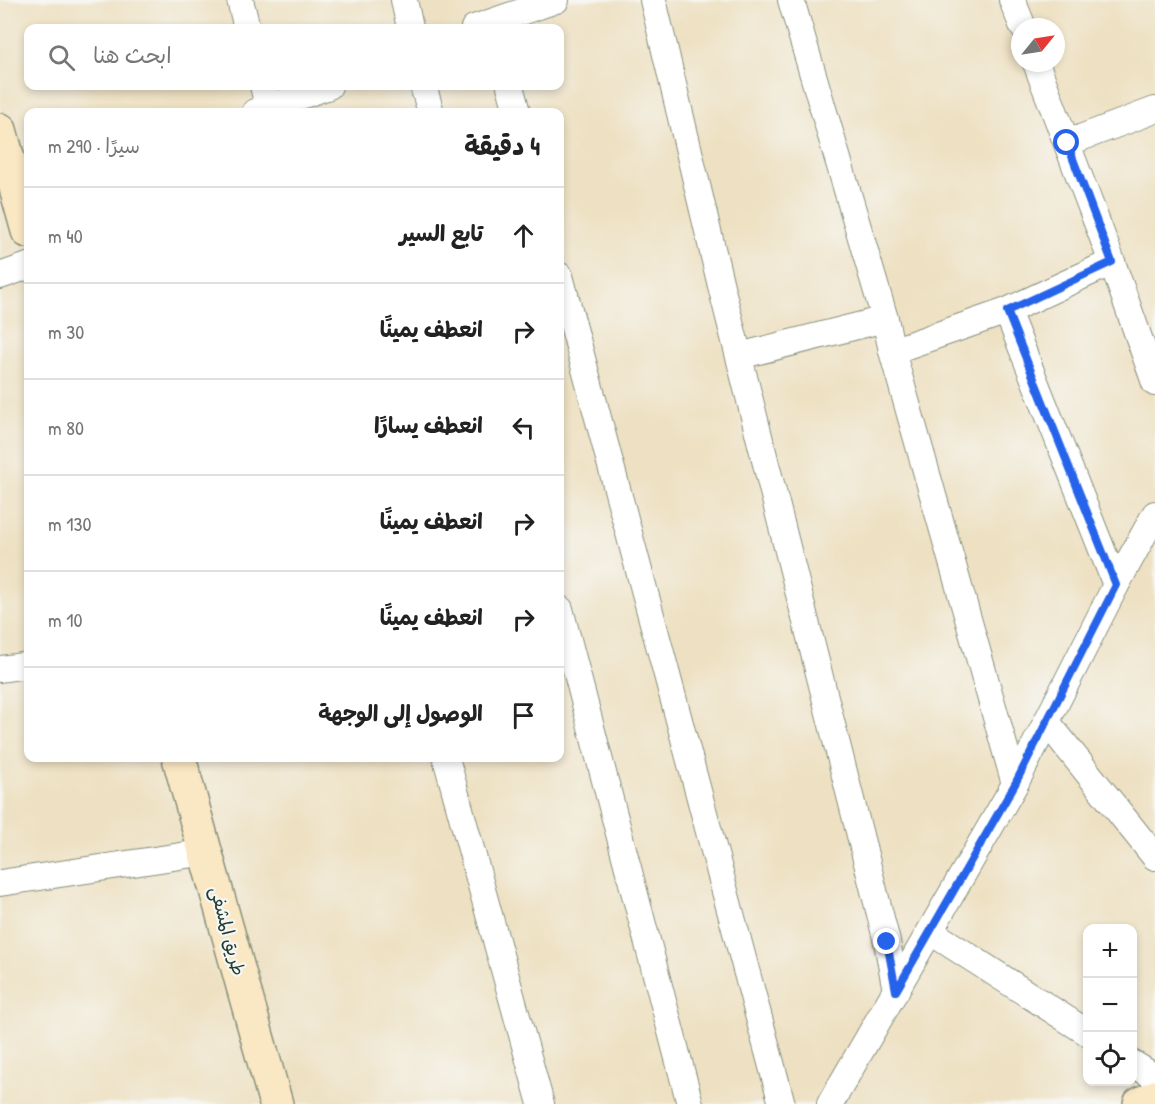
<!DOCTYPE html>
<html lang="ar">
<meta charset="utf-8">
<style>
body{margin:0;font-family:"Patrick Hand","Playpen Sans Arabic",sans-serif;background:#f2f2f2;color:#222;direction:rtl}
.controls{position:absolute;right:18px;bottom:18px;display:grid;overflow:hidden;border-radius:12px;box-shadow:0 3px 9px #0003}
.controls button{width:54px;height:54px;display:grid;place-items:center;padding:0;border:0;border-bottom:2px solid #e0e0e0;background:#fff;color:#222;font:30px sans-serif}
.compass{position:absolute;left:1011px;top:18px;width:54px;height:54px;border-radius:50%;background:#fff;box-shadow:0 3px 9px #0003;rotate:60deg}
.stop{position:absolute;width:18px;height:18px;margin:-14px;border:4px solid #2563eb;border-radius:50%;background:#fff}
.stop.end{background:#2563eb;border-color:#fff;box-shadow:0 2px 6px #0008}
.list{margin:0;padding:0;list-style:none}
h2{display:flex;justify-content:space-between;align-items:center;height:78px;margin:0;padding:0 24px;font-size:26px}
h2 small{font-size:20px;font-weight:400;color:#767676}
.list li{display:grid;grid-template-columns:39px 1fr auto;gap:18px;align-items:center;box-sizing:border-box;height:96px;padding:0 24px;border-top:2px solid #e0e0e0}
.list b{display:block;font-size:22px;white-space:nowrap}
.list em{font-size:20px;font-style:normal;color:#767676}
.icon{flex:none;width:33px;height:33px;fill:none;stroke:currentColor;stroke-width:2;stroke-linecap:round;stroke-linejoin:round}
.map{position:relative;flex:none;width:1155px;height:1104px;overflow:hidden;direction:ltr}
.search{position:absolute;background:#fff;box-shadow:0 3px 9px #0003;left:24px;top:24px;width:540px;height:66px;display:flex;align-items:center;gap:15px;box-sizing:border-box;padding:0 21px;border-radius:12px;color:#767676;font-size:22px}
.panel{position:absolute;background:#fff;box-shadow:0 3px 9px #0003;left:24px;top:108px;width:540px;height:654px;border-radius:12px;direction:rtl}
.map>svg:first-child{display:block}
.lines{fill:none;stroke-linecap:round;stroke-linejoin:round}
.street-casing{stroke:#868f7c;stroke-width:28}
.secondary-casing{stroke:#868f7c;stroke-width:36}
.street{stroke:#fff;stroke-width:26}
.secondary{stroke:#fae7c3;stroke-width:33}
.route{stroke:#2563eb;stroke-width:8}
.labels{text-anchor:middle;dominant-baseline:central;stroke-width:4.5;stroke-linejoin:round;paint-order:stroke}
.street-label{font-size:18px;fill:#1f3d34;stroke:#f6f6f2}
</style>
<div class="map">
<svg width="1155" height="1104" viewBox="0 0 1155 1104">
<rect width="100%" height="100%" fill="#f6f6f2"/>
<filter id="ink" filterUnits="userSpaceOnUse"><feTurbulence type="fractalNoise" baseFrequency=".0167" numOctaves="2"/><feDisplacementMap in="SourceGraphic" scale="12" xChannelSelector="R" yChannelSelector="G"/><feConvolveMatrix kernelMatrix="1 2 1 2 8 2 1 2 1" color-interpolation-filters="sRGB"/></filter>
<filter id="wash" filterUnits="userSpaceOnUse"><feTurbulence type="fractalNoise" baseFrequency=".008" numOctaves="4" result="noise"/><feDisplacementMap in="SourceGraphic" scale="24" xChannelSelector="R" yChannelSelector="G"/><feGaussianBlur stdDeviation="1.35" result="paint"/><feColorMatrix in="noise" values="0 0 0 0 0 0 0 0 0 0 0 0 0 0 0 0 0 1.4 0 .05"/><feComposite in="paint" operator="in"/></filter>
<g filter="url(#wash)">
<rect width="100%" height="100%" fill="#eee1c3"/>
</g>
<g filter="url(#ink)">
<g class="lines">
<defs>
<g id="street">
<path d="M240 0 247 28"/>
<path d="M404 0 410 28"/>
<path d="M653 0 721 286 887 942 896 991"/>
<path d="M791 0 885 319 892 351 1015 784"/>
<path d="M1012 0 1023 27"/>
<path d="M474 28 556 0"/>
<path d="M1036 63 1112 262 1155 383"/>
<path d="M263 86 270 112"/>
<path d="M423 86 431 112"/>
<path d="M510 86 517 112"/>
<path d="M255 112 329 86"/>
<path d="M1067 143 1155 110"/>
<path d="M0 276 28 266"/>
<path d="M560 276 782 1104"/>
<path d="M1007 311 1116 585"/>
<path d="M892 351 1007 311 1112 262"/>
<path d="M739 356 885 319"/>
<path d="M560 609 690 1104"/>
<path d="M0 669 28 665"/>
<path d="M1047 722 1155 857"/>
<path d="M446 758 541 1104"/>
<path d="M0 883 207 852"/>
<path d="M931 932 1088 1033"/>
<path d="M1132 1063 1155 1077"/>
<path d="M830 1104 1015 784 1116 585 1155 514"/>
</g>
<g id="secondary">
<path d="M0 130 28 231"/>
<path d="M179 758 276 1104"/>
<path d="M1140 1104 1155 1097"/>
</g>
</defs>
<!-- street casing -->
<use href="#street" class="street-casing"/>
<!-- secondary casing -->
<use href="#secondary" class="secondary-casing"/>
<!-- street -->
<use href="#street" class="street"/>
<!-- secondary -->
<use href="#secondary" class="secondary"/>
</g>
</g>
<g class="lines" filter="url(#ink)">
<!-- route -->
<path class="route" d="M887 942 896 991 1015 784 1116 585 1007 311 1112 262 1067 143"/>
</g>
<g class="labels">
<!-- street labels -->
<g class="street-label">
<text transform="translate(228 931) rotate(75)">طريق المشفى</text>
</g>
</g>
</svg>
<div class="controls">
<button>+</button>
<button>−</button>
<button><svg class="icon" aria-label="locate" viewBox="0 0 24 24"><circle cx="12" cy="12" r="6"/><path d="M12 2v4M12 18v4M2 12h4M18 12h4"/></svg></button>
</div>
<svg class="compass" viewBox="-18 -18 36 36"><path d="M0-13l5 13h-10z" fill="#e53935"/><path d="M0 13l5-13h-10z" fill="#767676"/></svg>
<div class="stop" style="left:1067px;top:143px"></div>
<div class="stop end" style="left:887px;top:942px"></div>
<div class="search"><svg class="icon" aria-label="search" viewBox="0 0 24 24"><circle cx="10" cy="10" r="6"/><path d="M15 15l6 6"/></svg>ابحث هنا</div>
<section class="panel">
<h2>4 دقيقة<small>سيرًا · 290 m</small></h2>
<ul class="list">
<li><svg class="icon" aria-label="ahead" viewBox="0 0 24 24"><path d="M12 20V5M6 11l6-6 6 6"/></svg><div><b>تابع السير</b></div><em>40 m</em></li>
<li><svg class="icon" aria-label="right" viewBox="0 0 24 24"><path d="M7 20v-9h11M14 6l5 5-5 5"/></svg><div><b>انعطف يمينًا</b></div><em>30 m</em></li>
<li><svg class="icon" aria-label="left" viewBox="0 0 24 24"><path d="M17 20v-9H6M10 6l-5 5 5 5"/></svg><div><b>انعطف يسارًا</b></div><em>80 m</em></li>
<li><svg class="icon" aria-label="right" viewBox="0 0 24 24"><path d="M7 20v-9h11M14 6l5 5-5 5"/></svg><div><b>انعطف يمينًا</b></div><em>130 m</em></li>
<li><svg class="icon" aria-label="right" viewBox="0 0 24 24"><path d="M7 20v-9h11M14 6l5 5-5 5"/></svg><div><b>انعطف يمينًا</b></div><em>10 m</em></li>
<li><svg class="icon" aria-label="arrive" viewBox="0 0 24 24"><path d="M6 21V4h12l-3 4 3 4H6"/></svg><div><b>الوصول إلى الوجهة</b></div></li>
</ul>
</section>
</div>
